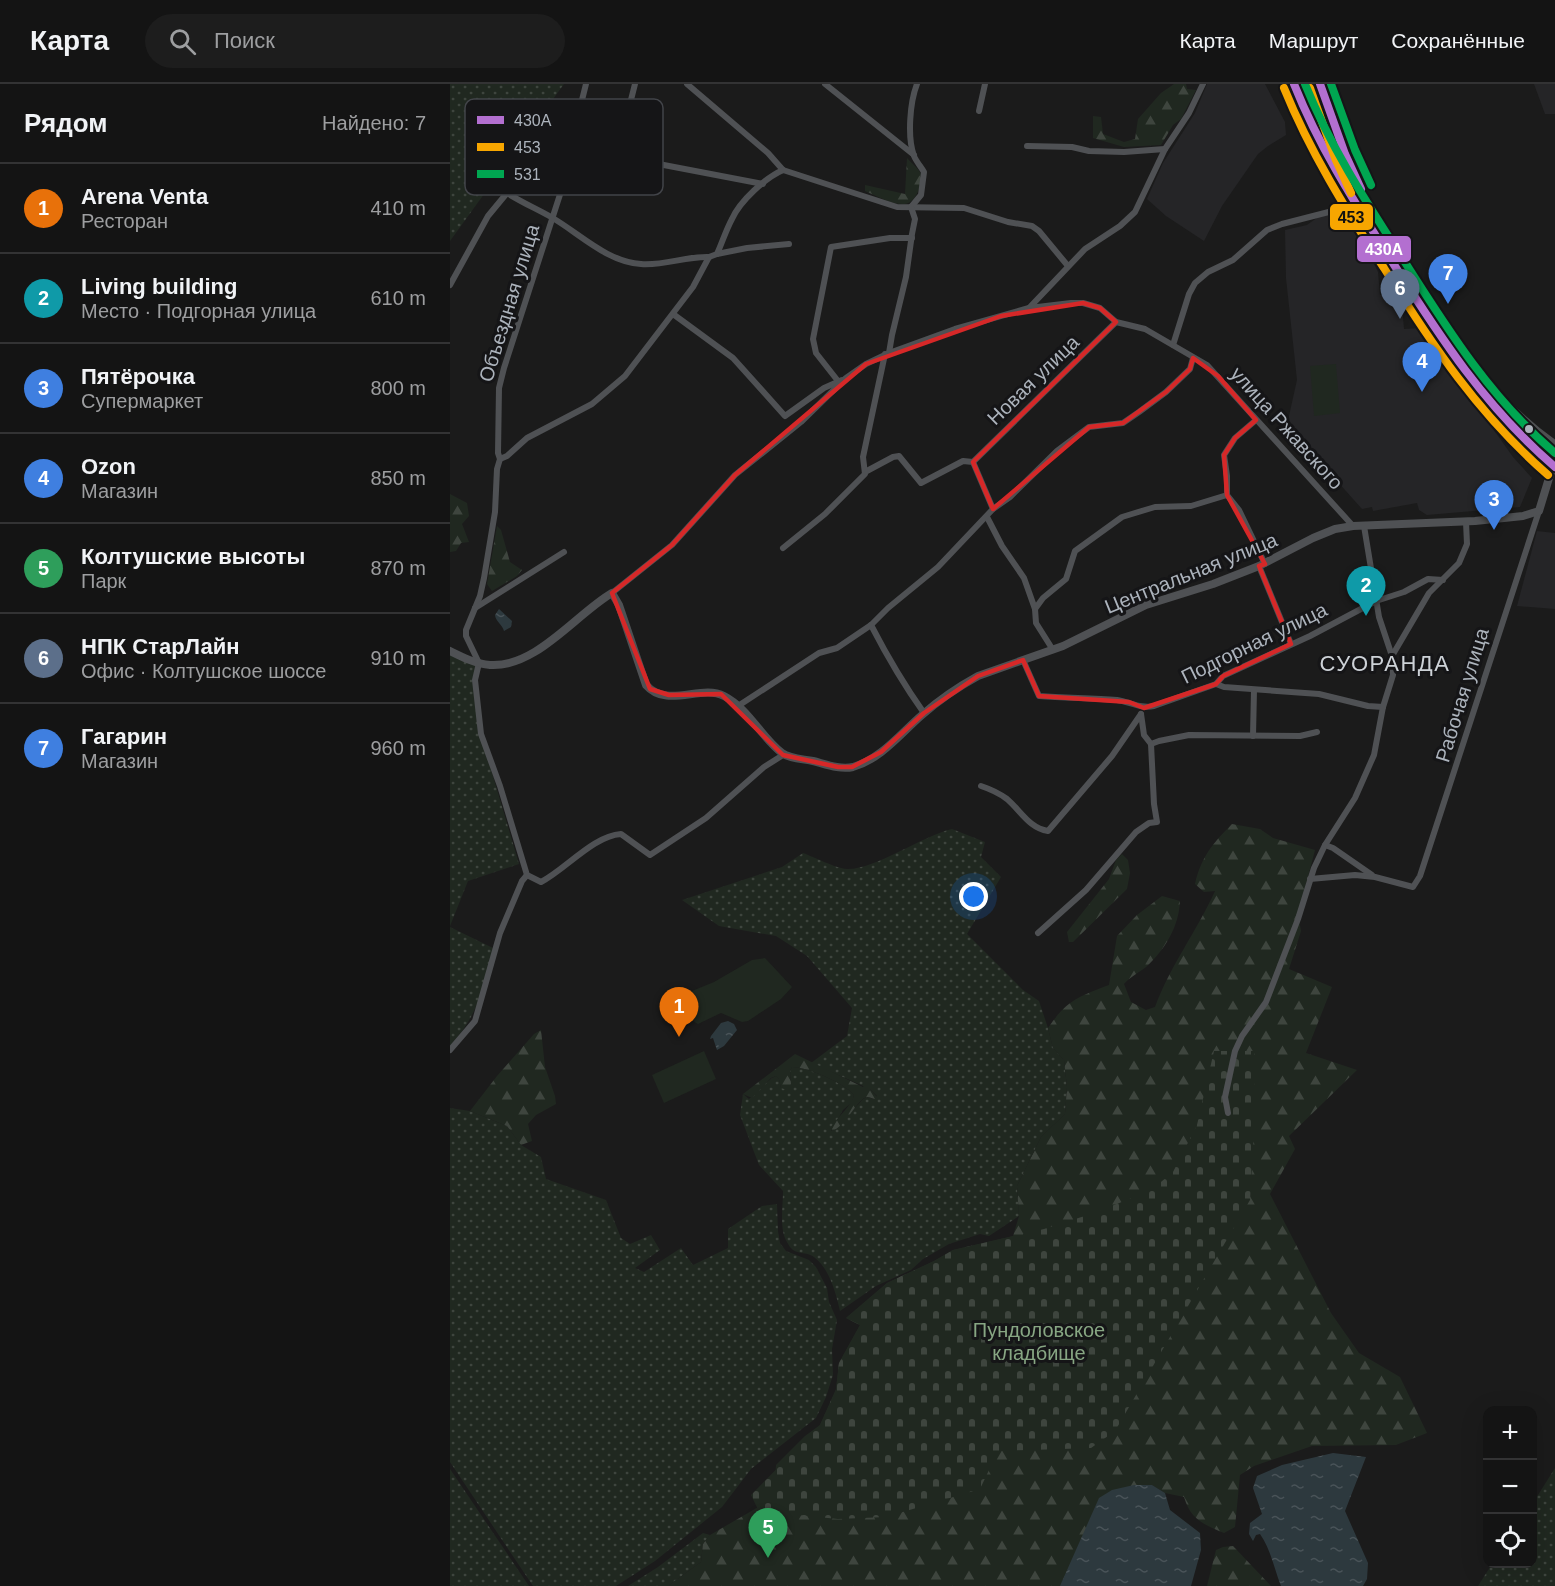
<!DOCTYPE html>
<html lang="ru">
<meta charset="utf-8">
<style>
body{margin:0;font-family:Helvetica,sans-serif;background:#1d1d1d;color:#f1f3f6}
.controls{position:absolute;right:18px;bottom:18px;display:grid;overflow:hidden;border-radius:12px;box-shadow:0 6px 24px #0002}
.controls button{width:54px;height:54px;display:grid;place-items:center;padding:0;border:0;border-bottom:2px solid #333334;background:#141414;color:#f1f3f6;font:30px sans-serif}
.you{position:absolute;left:524px;top:813px;width:21px;height:21px;margin:-15px;border:4px solid #fff;border-radius:50%;background:#1a73e8;box-shadow:0 0 0 9px #1a73e833}
.badge{display:grid;place-items:center;width:39px;height:39px;border-radius:50%;background:#2563eb;color:#fff;font-size:20px;font-weight:700}
.pin{position:absolute;translate:-50% -50px;filter:drop-shadow(0 2px 3px #0008)}
.pin::after{content:'';position:absolute;top:32px;width:21px;height:18px;background:inherit;clip-path:polygon(0 0,100% 0,50% 100%)}
.list{margin:0;padding:0;list-style:none}
h2{display:flex;justify-content:space-between;align-items:center;height:78px;margin:0;padding:0 24px;font-size:26px}
h2 small{font-size:20px;font-weight:400;color:#9d9ea0}
.list li{display:grid;grid-template-columns:39px 1fr auto;gap:18px;align-items:center;box-sizing:border-box;height:90px;padding:0 24px;border-top:2px solid #333334}
.list b{display:block;font-size:22px;white-space:nowrap}
.list p{margin:0;font-size:20px;white-space:nowrap;color:#9d9ea0}
.list em{font-size:20px;font-style:normal;color:#9d9ea0}
.icon{flex:none;width:33px;height:33px;fill:none;stroke:currentColor;stroke-width:2;stroke-linecap:round;stroke-linejoin:round}
.map{position:relative;flex:none;width:1105px;height:1502px;overflow:hidden}
header{display:flex;align-items:center;gap:36px;box-sizing:border-box;height:84px;padding:0 30px;background:#141414;border-bottom:2px solid #333334}
header strong{font-size:28px}
nav{display:flex;gap:33px;margin-inline-start:auto;font-size:21px}
.search{width:420px;height:54px;background:#1d1d1d;display:flex;align-items:center;gap:15px;box-sizing:border-box;padding:0 21px;border-radius:33px;color:#9d9ea0;font-size:22px}
main{display:flex}
aside{flex:1;background:#141414}
.map>svg:first-child{display:block}
.built{fill:#252527}
.grass{fill:url(#grass-dots)}
.forest{fill:url(#forest-firs)}
.cemetery{fill:url(#cemetery-stones)}
.garden{fill:#202820}
.water{fill:url(#water-ripples)}
.lines{fill:none;stroke-linecap:round;stroke-linejoin:round}
.minor{stroke:#4f5154;stroke-width:6}
.tertiary{stroke:#4f5154;stroke-width:8}
.secondary{stroke:#4e5052;stroke-width:9}
.bus-1-casing{stroke:#151517;stroke-width:12}
.bus-2-casing{stroke:#151517;stroke-width:12}
.bus-3-casing{stroke:#151517;stroke-width:12}
.bus-1{stroke:#b36fd0;stroke-width:8}
.bus-2{stroke:#f7a600;stroke-width:8}
.bus-3{stroke:#00a651;stroke-width:8}
.marked{fill:none;stroke:#d62828;stroke-width:4.5;stroke-linejoin:round}
.bus-dot{fill:#acb3bc;stroke:#151517;stroke-width:2}
.labels{text-anchor:middle;dominant-baseline:central;stroke-width:6;stroke-linejoin:round;paint-order:stroke}
.street-label{font-size:20px;fill:#acb3bc;stroke:#151517}
.park-label{font-size:20px;fill:#87a683;stroke:#151517}
.quarter-label{font-size:22px;letter-spacing:1.5px;fill:#cdd2d7;stroke:#151517}
.key{fill:#151517;stroke:#424449;stroke-width:1.5}
.key-label{font-size:16px;fill:#acb3bc}
.line-badge{stroke:#151517;stroke-width:2}
.badge-label{font-size:16px;text-anchor:middle;font-weight:bold;fill:#fff}
.pale-badge-label{font-size:16px;text-anchor:middle;font-weight:bold;fill:#111}
</style>
<header>
<strong>Карта</strong>
<div class="search"><svg class="icon" aria-label="search" viewBox="0 0 24 24"><circle cx="10" cy="10" r="6"/><path d="M15 15l6 6"/></svg>Поиск</div>
<nav><a>Карта</a><a>Маршрут</a><a>Сохранённые</a></nav>
</header>
<main>
<aside>
<h2>Рядом<small>Найдено: 7</small></h2>
<ul class="list">
<li><span class="badge" style="background:#e8710a">1</span><div><b>Arena Venta</b><p>Ресторан</p></div><em>410 m</em></li>
<li><span class="badge" style="background:#0f9aa8">2</span><div><b>Living building</b><p>Место · Подгорная улица</p></div><em>610 m</em></li>
<li><span class="badge" style="background:#3f7fe0">3</span><div><b>Пятёрочка</b><p>Супермаркет</p></div><em>800 m</em></li>
<li><span class="badge" style="background:#3f7fe0">4</span><div><b>Ozon</b><p>Магазин</p></div><em>850 m</em></li>
<li><span class="badge" style="background:#2e9e5b">5</span><div><b>Колтушские высоты</b><p>Парк</p></div><em>870 m</em></li>
<li><span class="badge" style="background:#5c6f8a">6</span><div><b>НПК СтарЛайн</b><p>Офис · Колтушское шоссе</p></div><em>910 m</em></li>
<li><span class="badge" style="background:#3f7fe0">7</span><div><b>Гагарин</b><p>Магазин</p></div><em>960 m</em></li>
</ul>
</aside>
<div class="map">
<svg width="1105" height="1502" viewBox="0 0 1105 1502">
<defs>
<pattern id="grass-dots" width="8" height="8" patternUnits="userSpaceOnUse" patternTransform="scale(1.5)"><rect width="8" height="8" fill="#202820"/><path d="M2 2h.1M6 6h.1" fill="none" stroke="#3e453e" stroke-width="1.8" stroke-linecap="round"/></pattern>
<pattern id="forest-firs" width="22" height="20" patternUnits="userSpaceOnUse" patternTransform="scale(1.5)"><rect width="22" height="20" fill="#202820"/><path d="M5 1l3.5 6h-7zM16 11l3.5 6h-7z" fill="#3e453e"/></pattern>
<pattern id="cemetery-stones" width="16" height="16" patternUnits="userSpaceOnUse" patternTransform="scale(1.5)"><rect width="16" height="16" fill="#202820"/><path d="M2 7V4a2 2 0 0 1 4 0v3zM10 15v-3a2 2 0 0 1 4 0v3z" fill="#3e453e"/></pattern>
<pattern id="water-ripples" width="26" height="14" patternUnits="userSpaceOnUse" patternTransform="scale(1.5)"><rect width="26" height="14" fill="#2d393e"/><path d="M2 4q2-2 4 0t4 0M15 11q2-2 4 0t4 0" fill="none" stroke="#495358"/></pattern>
</defs>
<rect width="100%" height="100%" fill="#1b1b1b"/>
<!-- built -->
<g class="built">
<path d="M757 0H815L835 38 836 51 818 62 808 70 772 122 754 157 716 132 697 115 713 79 745 29Z"/>
<path d="M1084 0H1105V30H1095Z"/>
<path d="M898 127 928 188 930 211 951 210 954 245 971 244 1063 373 1082 394 1070 423 977 431 969 426 967 419 923 427 922 423 912 425 837 341 847 296 836 194 835 146 857 141 868 133Z"/>
<path d="M1087 447 1105 449V525L1067 522Z"/>
</g>
<!-- grass -->
<g class="grass">
<path d="M0 0H114L0 157Z"/>
<path d="M0 571 26 582 27 638 69 780 18 797 0 842Z"/>
<path d="M502 745 535 758 531 773 551 793 517 850 573 906 589 917 598 944 603 964 614 976 617 1003 615 1030 591 1053 567 1102 569 1132 539 1152 530 1150 499 1160 473 1175 461 1186 426 1202 390 1227C386 1210 380 1185 364 1173 354 1166 344 1173 337 1158 329 1145 333 1122 333 1107L309 1081 290 1031 293 1010 299 1015C307 1009 318 995 326 992L329 995 331 1004 341 1000 340 987 342 983C358 983 394 999 404 1011L402 1018 393 1026 381 1047 386 1045 413 1015 417 1013 424 1015 427 1012 420 1005 361 979 397 952 402 924 357 872 326 852 269 842 232 816 332 783 353 769C364 773 385 784 397 785 424 786 472 752 502 745Z"/>
<path d="M0 843 43 864C35 902 27 933 0 962Z"/>
<path d="M0 1024 20 1027 57 1042 71 1061 91 1073 96 1095 156 1116 171 1154 180 1160 201 1151 210 1166 185 1184 194 1188 231 1164 243 1181 278 1164V1145L312 1122 327 1120 328 1147 330 1159 336 1167 359 1176 366 1183 377 1204 379 1218 387 1236 382 1265 383 1291 376 1313 366 1334 301 1385 272 1423 205 1477 166 1502H83L0 1378Z"/>
<path d="M1105 1384V1502H1028L1042 1480H1082L1083 1419Z"/>
<path d="M0 1385 79 1502H0Z"/>
<path d="M253 1449 260 1451 253 1460 251 1478 218 1502H178L208 1483Z"/>
</g>
<!-- forest -->
<g class="forest">
<path d="M724 0H736L737 5 746 6 731 35 723 41 711 61 674 63 643 54V32L651 33 653 50 674 58 685 55 688 35 711 9Z"/>
<path d="M457 74C461 79 467 83 470 88 474 98 466 119 455 120 442 121 427 112 415 107V101L455 110Z"/>
<path d="M0 410 17 419 19 432 12 440 19 458 11 459 6 467 0 468Z"/>
<path d="M47 442 51 446 60 478 72 486 67 492 42 507 37 500Z"/>
<path d="M782 740 810 745 823 754 865 766 848 831 851 847 839 885 882 903 856 969 907 986 839 1052 845 1065 820 1110 881 1229 909 1269 950 1293 977 1349 946 1361 862 1362 804 1382 790 1391 785 1443 774 1449C753 1440 741 1436 734 1413L715 1409 702 1401 615 1502H218L251 1478 253 1460 260 1451 324 1414 326 1381 355 1352 370 1341 386 1306 389 1279 410 1241 396 1234 437 1199 484 1177 503 1166 563 1152 569 1132 567 1102 591 1053 615 1030 617 1003 614 976 603 964 598 944C617 916 628 913 659 901L667 852 687 831 712 812 730 817C729 842 715 866 696 883 688 889 680 893 674 900L681 918 696 926 705 923C720 882 747 847 765 807L754 808 745 800C751 773 763 759 782 740Z"/>
<path d="M672 770 678 776 680 789 677 805 623 858H619L617 848 659 795 666 776Z"/>
<path d="M91 946 95 983 105 1012 106 1020 86 1031 78 1040 82 1057 71 1061 57 1042 20 1027 47 992 84 950Z"/>
<path d="M345 970 413 1003 417 997H420V1005L427 1013 426 1015C423 1015 420 1013 417 1013 408 1014 395 1043 382 1047L381 1043C387 1034 402 1021 404 1011 394 999 358 983 342 983L340 987 341 1000 337 1006 331 1004 329 995 326 992 321 994 302 1014 293 1010Z"/>
<path d="M783 1462 821 1502H757L766 1466 773 1463Z"/>
</g>
<!-- cemetery -->
<path class="cemetery" d="M764 967H804L805 1030 800 1116 665 1347 641 1364 548 1367 530 1405 436 1433 388 1435 348 1431 317 1444 301 1411 370 1341 386 1305 389 1279 410 1241 396 1234 437 1199 484 1177 503 1166 594 1145 641 1130 700 1107 723 1088 747 1041Z"/>
<!-- garden -->
<g class="garden">
<path d="M886 280 890 329 864 332 860 282Z"/>
<path d="M315 874 342 903 331 915 298 937 292 938 271 929 248 940C237 935 236 921 237 909L264 898 302 876Z"/>
<path d="M254 967 266 995 214 1019 202 991Z"/>
</g>
<!-- water -->
<g class="water">
<path d="M49 525 62 537 61 543 54 547C52 540 46 538 45 531Z"/>
<path d="M278 937 284 940 287 946 274 962 267 966 263 954 260 955 261 952 271 939Z"/>
<path d="M883 1369 916 1373 895 1427 918 1479 917 1495 913 1502H831C824 1484 821 1466 810 1450L806 1451 803 1457 799 1450 800 1439 812 1430 803 1404 807 1392 832 1381Z"/>
<path d="M684 1401H702L715 1409 720 1426 750 1449 751 1466 741 1502H610L649 1414 662 1406Z"/>
</g>
<g class="lines">
<!-- minor -->
<g class="minor">
<path d="M136 0 130 24 125 64 54 284 49 304 48 369 50 375 47 385 45 428 34 494 30 512 16 546V552L29 579 25 596 31 650 50 702 77 791 91 798C116 785 143 752 171 750L200 771 256 734 314 683 333 671"/>
<path d="M237 0 318 69 333 86"/>
<path d="M375 0 464 71"/>
<path d="M529 27 535 0"/>
<path d="M577 62 622 63 639 67 674 68 715 65"/>
<path d="M125 64 313 100"/>
<path d="M167 71 185 0"/>
<path d="M333 86 447 123 514 124 558 138 582 142 589 147 618 182"/>
<path d="M57 109C71 118 87 125 101 133 129 149 157 178 191 180 214 182 236 172 259 173"/>
<path d="M461 123 471 111 474 88C471 83 466 77 464 72 457 53 460 18 467 0"/>
<path d="M267 170 297 164 339 160"/>
<path d="M0 201 38 132 57 109 99 42 109 33 130 24"/>
<path d="M580 223 635 165 670 142 685 128 715 65 739 29 753 0"/>
<path d="M223 230 283 274 335 332 374 304 392 296"/>
<path d="M723 261 739 210 745 199 758 188 783 176 817 146 832 140 906 121"/>
<path d="M439 269 442 251 456 193 462 150 465 135 461 123"/>
<path d="M388 297 366 269 363 255 381 163 440 154H462"/>
<path d="M806 336 785 354 774 371 777 392V411L789 426 815 480"/>
<path d="M50 375 57 372 77 354 142 320 175 292 243 203 259 173 267 170C272 159 276 146 282 135 290 117 315 94 333 86"/>
<path d="M523 378 666 238"/>
<path d="M415 388 443 373 449 372 471 399 513 377 523 378 543 425"/>
<path d="M537 433 552 462 574 494 585 525"/>
<path d="M914 442 929 533 942 572"/>
<path d="M333 464 375 430 415 390 413 373 435 270"/>
<path d="M809 482 841 560"/>
<path d="M162 509 222 461 285 391 351 338 396 294 416 280 439 269 505 245 579 224 621 219H633L650 224 666 238 695 245 757 281 903 442"/>
<path d="M25 524 114 468"/>
<path d="M421 541C437 572 454 601 474 629"/>
<path d="M603 566 586 539 585 525 593 514 616 495 625 467 672 433 705 423 741 422 777 411"/>
<path d="M573 576 589 612C615 614 641 614 667 616 680 618 691 625 704 622L766 600 773 592 860 552 926 517 954 508 978 495 993 496"/>
<path d="M766 600 774 603 869 610 918 622 933 623"/>
<path d="M288 622 369 569 387 564 421 541 438 524 488 483 543 425 560 413 607 367 639 343 673 339 689 328 716 308 740 285 743 274"/>
<path d="M691 630 694 651 701 660 709 657 739 651 850 652 867 648"/>
<path d="M803 652 804 606"/>
<path d="M531 702C540 705 549 709 557 715 571 727 579 744 598 747L662 672 691 630"/>
<path d="M875 761 883 764 922 791"/>
<path d="M860 795 905 791 925 793 963 803 970 792 1089 427"/>
<path d="M588 849 636 806 686 748 699 739 707 738 704 720 701 660"/>
<path d="M0 966 25 937 50 849 72 797 77 791"/>
<path d="M778 1029 775 1013 785 967 792 952 816 918 848 835 864 784 875 761 905 714 924 671 933 623 943 591 942 572 979 509 1009 479 1017 460 1016 438"/>
</g>
<!-- tertiary -->
<path class="tertiary" d="M0 567C12 573 26 580 40 581 86 584 126 530 162 509L169 521 196 601C217 625 251 600 274 612 299 625 311 653 332 669 340 675 354 675 363 677 375 680 390 686 403 683 431 675 451 649 472 631 489 616 508 603 528 592L613 562 696 521 763 500 809 482 863 454 885 445 903 442 1025 437 1073 432 1089 427 1103 381"/>
<!-- secondary -->
<g class="secondary">
<path d="M844 0C867 63 904 119 941 176 988 250 1035 328 1105 383"/>
<path d="M870 0C882 39 896 78 915 114 930 144 949 171 967 199 1007 262 1043 318 1105 361"/>
</g>
<defs>
<g id="bus-1">
<path d="M844 0C869 63 905 119 941 176 990 253 1035 323 1105 383"/>
<path d="M870 0 895 70 911 105"/>
</g>
<g id="bus-2">
<path d="M834 4C860 68 896 126 934 184 982 261 1029 331 1098 391"/>
<path d="M860 4 885 74 901 109"/>
</g>
<g id="bus-3">
<path d="M855 0C880 62 915 116 951 172 996 243 1040 314 1105 369"/>
<path d="M881 0 905 66 921 101"/>
</g>
</defs>
<!-- bus-1 casing -->
<use href="#bus-1" class="bus-1-casing"/>
<!-- bus-2 casing -->
<use href="#bus-2" class="bus-2-casing"/>
<!-- bus-3 casing -->
<use href="#bus-3" class="bus-3-casing"/>
<!-- bus-1 -->
<use href="#bus-1" class="bus-1"/>
<!-- bus-2 -->
<use href="#bus-2" class="bus-2"/>
<!-- bus-3 -->
<use href="#bus-3" class="bus-3"/>
</g>
<!-- marked area -->
<path class="marked" d="M633 219 650 224 666 238 523 378 543 425 639 343 673 339 716 308 740 285 743 274 768 292 806 336 785 354 774 371 777 411 815 480 809 482 841 560 773 592 766 600 694 624 679 618 589 612 573 576 528 592 474 629 431 668 402 683H388L333 671 271 610 219 611 200 605 162 509 222 461 285 391 416 280 551 232Z"/>
<!-- markers -->
<circle class="bus-dot" cx="1079" cy="345" r="5"/>
<g class="labels">
<!-- street labels -->
<g class="street-label">
<text transform="translate(59 219) rotate(-73)">Объездная улица</text>
<text transform="translate(583 296) rotate(-44)">Новая улица</text>
<text transform="translate(837 344) rotate(48)">улица Ржавского</text>
<text transform="translate(741 489) rotate(-22)">Центральная улица</text>
<text transform="translate(804 559) rotate(-26)">Подгорная улица</text>
<text transform="translate(1012 611) rotate(-73)">Рабочая улица</text>
</g>
<!-- park labels -->
<g class="park-label">
<text x="589" y="1246">Пундоловское<tspan x="589" dy="23">кладбище</tspan></text>
</g>
<!-- quarter labels -->
<g class="quarter-label">
<text x="935" y="579">СУОРАНДА</text>
</g>
</g>
<!-- legend -->
<rect x="15" y="15" width="198" height="96" rx="9" class="key"/>
<rect x="27" y="32" width="27" height="8" fill="#b36fd0"/>
<rect x="27" y="59" width="27" height="8" fill="#f7a600"/>
<rect x="27" y="86" width="27" height="8" fill="#00a651"/>
<g class="key-label">
<text x="64" y="42">430А</text>
<text x="64" y="69">453</text>
<text x="64" y="96">531</text>
</g>
<g class="line-badge">
<rect x="879" y="119" width="45" height="28" rx="6" fill="#f7a600"/>
<rect x="906" y="151" width="56" height="28" rx="6" fill="#b36fd0"/>
</g>
<g class="badge-label">
<text x="934" y="171">430А</text>
</g>
<g class="pale-badge-label">
<text x="901" y="139">453</text>
</g>
</svg>
<div class="controls">
<button>+</button>
<button>−</button>
<button><svg class="icon" aria-label="locate" viewBox="0 0 24 24"><circle cx="12" cy="12" r="6"/><path d="M12 2v4M12 18v4M2 12h4M18 12h4"/></svg></button>
</div>
<div class="you"></div>
<div class="pin badge" style="left:229px;top:953px;background:#e8710a">1</div>
<div class="pin badge" style="left:916px;top:532px;background:#0f9aa8">2</div>
<div class="pin badge" style="left:1044px;top:446px;background:#3f7fe0">3</div>
<div class="pin badge" style="left:972px;top:308px;background:#3f7fe0">4</div>
<div class="pin badge" style="left:318px;top:1474px;background:#2e9e5b">5</div>
<div class="pin badge" style="left:950px;top:235px;background:#5c6f8a">6</div>
<div class="pin badge" style="left:998px;top:220px;background:#3f7fe0">7</div>
</div>
</main>
